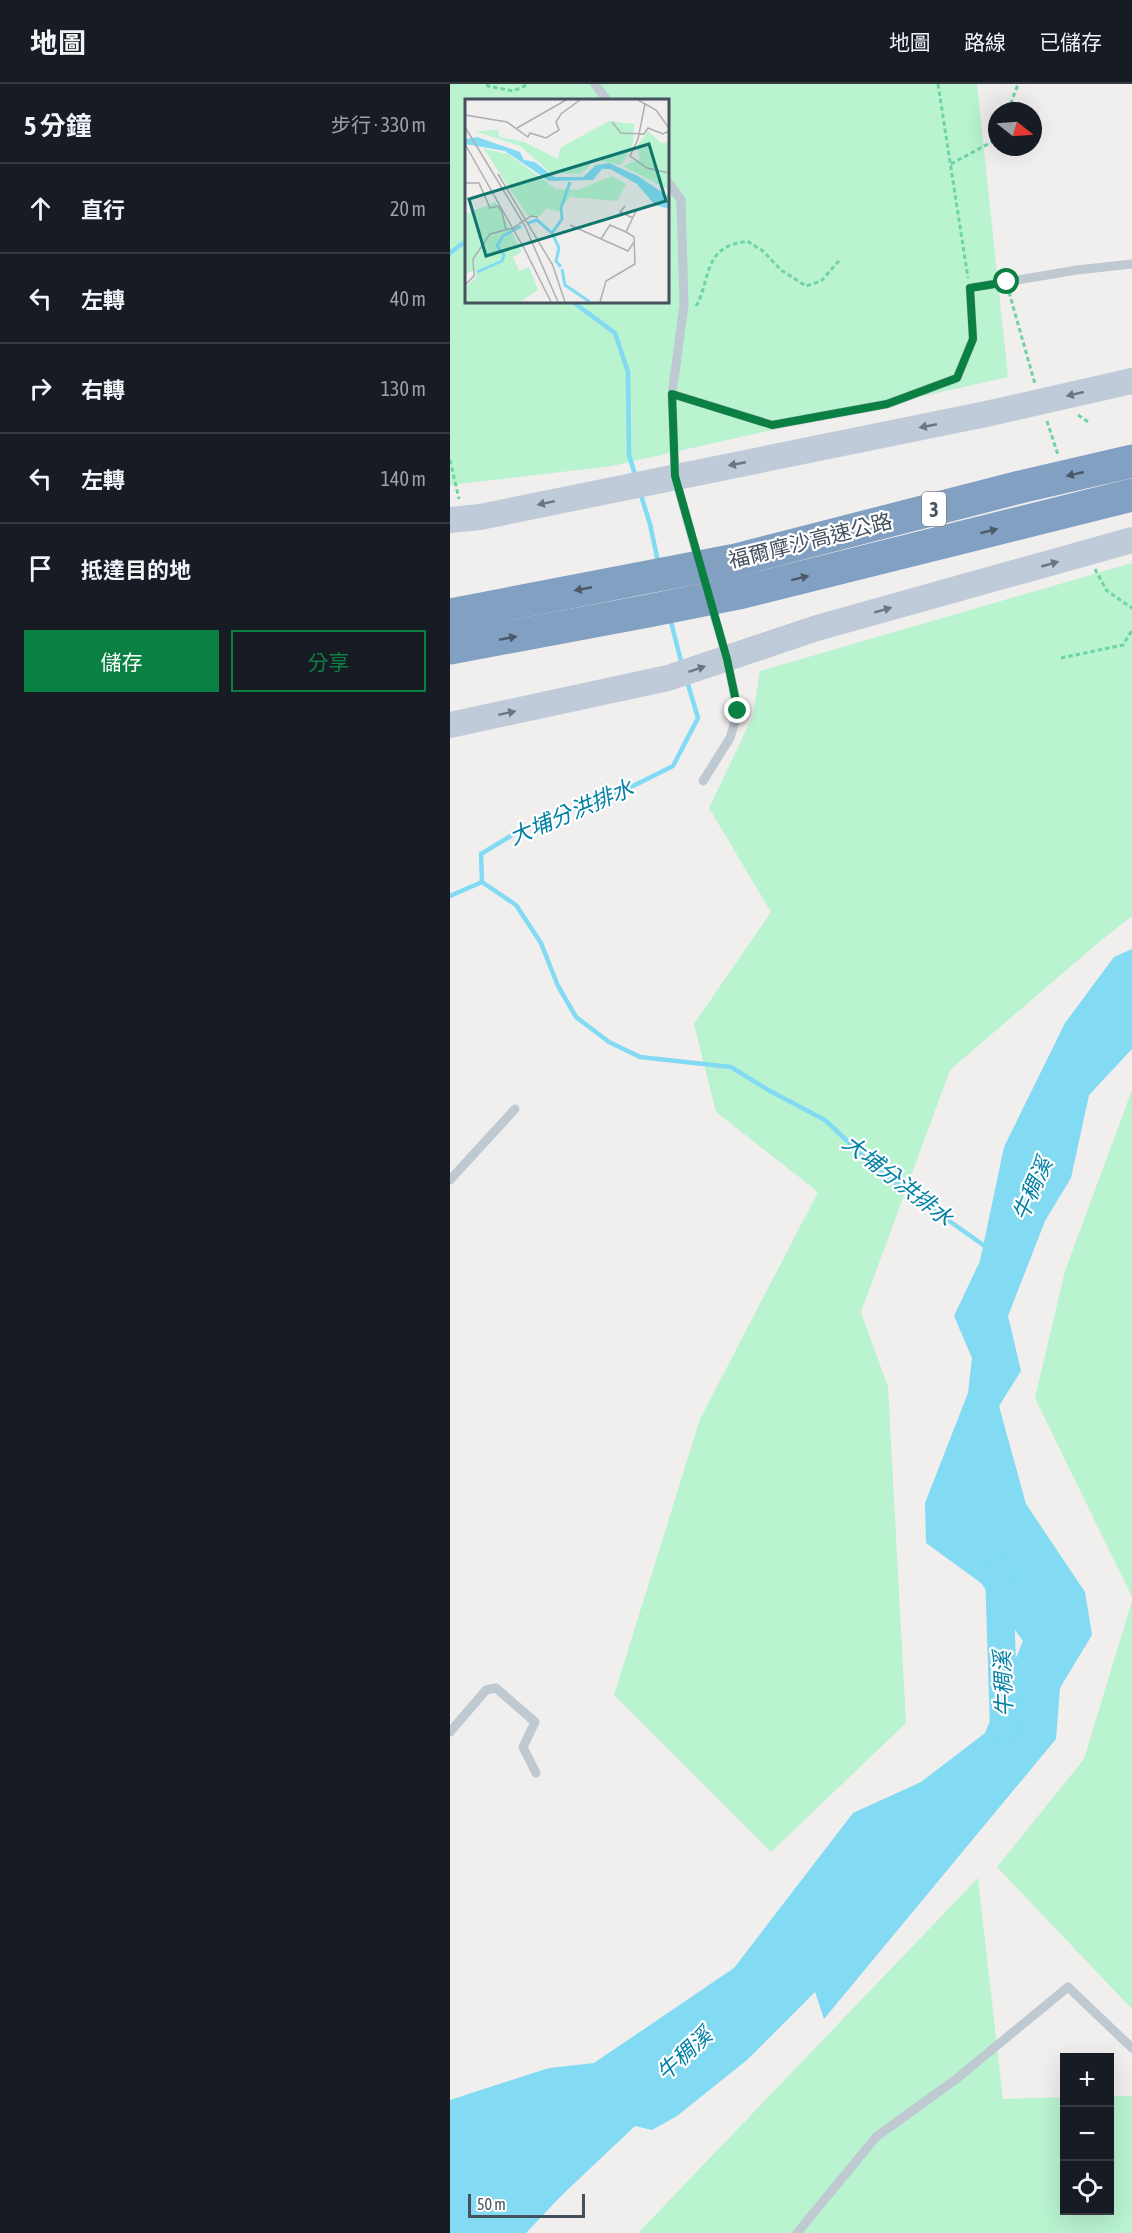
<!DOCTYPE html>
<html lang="zh-TW">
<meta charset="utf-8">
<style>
body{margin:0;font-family:"Asap Condensed","Noto Sans TC",sans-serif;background:#20242c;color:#f1f3f6}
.controls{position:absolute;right:18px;bottom:18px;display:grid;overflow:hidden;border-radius:0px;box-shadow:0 6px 24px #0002}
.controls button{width:54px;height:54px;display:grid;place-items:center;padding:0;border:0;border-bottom:2px solid #363941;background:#171b24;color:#f1f3f6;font:30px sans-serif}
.compass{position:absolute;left:538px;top:18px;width:54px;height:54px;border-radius:50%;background:#171b24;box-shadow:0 6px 24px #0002;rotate:107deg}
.scale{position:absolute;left:18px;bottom:15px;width:117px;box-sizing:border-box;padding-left:6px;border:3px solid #45525e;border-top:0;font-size:16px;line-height:21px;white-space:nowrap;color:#45525e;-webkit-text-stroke:4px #fff;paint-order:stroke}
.stop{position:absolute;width:18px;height:18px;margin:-14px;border:4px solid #0b8043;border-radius:50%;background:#fff}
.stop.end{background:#0b8043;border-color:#fff;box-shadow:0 2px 6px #0008}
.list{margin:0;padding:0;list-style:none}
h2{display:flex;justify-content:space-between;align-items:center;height:78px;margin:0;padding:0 24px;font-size:26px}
h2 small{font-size:20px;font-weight:400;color:#9ea1a6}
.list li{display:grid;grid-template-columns:39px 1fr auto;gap:18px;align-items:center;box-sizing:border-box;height:90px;padding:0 24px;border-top:2px solid #363941}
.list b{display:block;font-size:22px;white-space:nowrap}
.list em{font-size:20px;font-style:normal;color:#9ea1a6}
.actions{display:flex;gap:12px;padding:18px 24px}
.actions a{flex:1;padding:14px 0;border:2px solid #0b8043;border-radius:0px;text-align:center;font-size:21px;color:#0b8043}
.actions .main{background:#0b8043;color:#fff}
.icon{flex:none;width:33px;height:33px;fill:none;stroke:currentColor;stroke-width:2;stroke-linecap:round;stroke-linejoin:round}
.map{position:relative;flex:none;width:682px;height:2149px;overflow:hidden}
header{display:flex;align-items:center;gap:36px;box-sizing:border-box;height:84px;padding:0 30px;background:#171b24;border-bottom:2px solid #363941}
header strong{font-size:28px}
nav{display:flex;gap:33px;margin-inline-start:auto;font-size:21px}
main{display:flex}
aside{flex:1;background:#171b24}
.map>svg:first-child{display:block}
.green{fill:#b9f3d0;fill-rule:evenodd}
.water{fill:#82daf3}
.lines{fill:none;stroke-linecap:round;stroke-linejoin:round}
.stream{stroke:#82daf3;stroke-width:4.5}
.river{stroke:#82daf3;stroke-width:28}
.path{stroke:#6ed4a3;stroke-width:3;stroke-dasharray:4.5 3;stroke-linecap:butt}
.lane{stroke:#bec9d2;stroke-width:9}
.secondary{stroke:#bfcbd9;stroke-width:26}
.highway{stroke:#82a0c2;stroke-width:33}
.oneway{fill:#6a7683}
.oneway2{fill:#4b5a68}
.route{stroke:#0b8043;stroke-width:8}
.labels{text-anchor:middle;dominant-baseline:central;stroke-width:4.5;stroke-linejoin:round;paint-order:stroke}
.shield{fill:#fff;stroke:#7d868e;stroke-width:1.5}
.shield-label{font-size:20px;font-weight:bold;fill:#45525e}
.street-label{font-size:21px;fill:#45525e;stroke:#fff}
.water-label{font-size:22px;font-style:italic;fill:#0280a5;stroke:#fff}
.inset-river{fill:none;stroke:#82daf3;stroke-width:3}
.inset-road{fill:none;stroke:#acb0b4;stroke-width:1.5}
.view{fill:#0f766e;fill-opacity:0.15;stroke:#0f766e;stroke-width:3}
.inset-edge{fill:none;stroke:#45525e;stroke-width:3}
</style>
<header>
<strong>地圖</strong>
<nav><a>地圖</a><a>路線</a><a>已儲存</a></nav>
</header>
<main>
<aside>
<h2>5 分鐘<small>步行 · 330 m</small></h2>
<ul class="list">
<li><svg class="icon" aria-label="ahead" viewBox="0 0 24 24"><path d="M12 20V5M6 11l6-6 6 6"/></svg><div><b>直行</b></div><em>20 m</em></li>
<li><svg class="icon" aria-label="left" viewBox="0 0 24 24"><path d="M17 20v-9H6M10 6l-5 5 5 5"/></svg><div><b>左轉</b></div><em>40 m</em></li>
<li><svg class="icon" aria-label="right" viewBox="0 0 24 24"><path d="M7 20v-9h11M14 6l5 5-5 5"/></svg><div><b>右轉</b></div><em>130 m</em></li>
<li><svg class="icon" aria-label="left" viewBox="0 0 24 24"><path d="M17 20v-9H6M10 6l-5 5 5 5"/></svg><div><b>左轉</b></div><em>140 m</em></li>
<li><svg class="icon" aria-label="arrive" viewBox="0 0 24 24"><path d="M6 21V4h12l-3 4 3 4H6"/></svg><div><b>抵達目的地</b></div></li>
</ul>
<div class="actions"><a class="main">儲存</a><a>分享</a></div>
</aside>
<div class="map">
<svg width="682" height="2149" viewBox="0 0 682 2149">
<rect width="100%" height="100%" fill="#f1eeee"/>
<!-- green -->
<g class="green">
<path d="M0 0H527L558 293 162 382 0 401ZM16 16H218V218H16Z"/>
<path d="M682 479V832L648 859 500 986 411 1228 438 1303 456 1639 321 1768 164 1611 250 1335 368 1108 266 1028 244 940 321 828 259 724 303 632 310 587Z"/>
<path d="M682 1006V1513L585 1314 615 1187Z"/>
<path d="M682 1517V1925L547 1783 634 1675Z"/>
<path d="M528 1794 553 2015 614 2013V2126H660V2012H682V2149H188Z"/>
</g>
<!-- water -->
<path class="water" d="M682 865V965L639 1011 621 1094 595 1137 558 1232 571 1287 549 1322 576 1420 635 1508 642 1551 610 1604 606 1655 374 1935 365 1908 297 1976 227 2032 202 2046 185 2042 111 2112 76 2149H0V2016L99 1984 144 1979 284 1884 403 1729 471 1698 535 1649 573 1557 531 1499 476 1459 475 1419 518 1309 522 1274 504 1232 530 1177 554 1063 615 939 664 873Z"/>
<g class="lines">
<!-- stream -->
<g class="stream">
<path d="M0 169 16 157"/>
<path d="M123 218 165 249 178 288 179 371 186 394"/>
<path d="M190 408 200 440 208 478"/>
<path d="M220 534 232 581"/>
<path d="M237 597 248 634 223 682 183 702 74 744 31 770 32 798 66 821 91 859 108 902 126 933 159 958 190 973 281 983 320 1007 375 1036 429 1087 536 1163"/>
<path d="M0 812 32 798"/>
</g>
<!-- river -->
<path class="river" d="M549 1487 554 1645"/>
<!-- path -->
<g class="path">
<path d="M37 0 38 2 63 7 79 0"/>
<path d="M488 0 518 194"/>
<path d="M558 27 568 0"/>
<path d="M501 80 547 55"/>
<path d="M559 208 585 300"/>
<path d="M246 222C257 205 255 175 275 164 281 160 290 159 297 157L313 167 331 186 356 202 371 197 389 177"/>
<path d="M628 331 640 339"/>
<path d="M597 337 608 371"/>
<path d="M0 376 9 415"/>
<path d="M645 485 657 507 682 524"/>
<path d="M611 574 673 561 682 546"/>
</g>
<!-- lane -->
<g class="lane">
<path d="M145 0 157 16"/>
<path d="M218 98 231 116 234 221 222 310 225 392 249 478"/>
<path d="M222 310 323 341 437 320 507 294 523 255 520 204 627 186 682 180"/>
<path d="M253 697 280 654 288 627 277 575 261 520"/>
<path d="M0 1096 65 1025"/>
<path d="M0 1648 36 1606 46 1604 85 1638 73 1663 86 1689"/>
<path d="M347 2149 426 2053 505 1996 618 1903 682 1964"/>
</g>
<!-- secondary -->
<g class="secondary">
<path d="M0 436 30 433 536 330 682 297"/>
<path d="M0 641 218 594 367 544 682 456"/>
</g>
<!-- highway -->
<g class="highway">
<path d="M0 531 286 476 570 403 682 377"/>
<path d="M0 564 198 527 293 508 682 411"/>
</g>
</g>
<!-- one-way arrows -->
<defs><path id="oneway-solid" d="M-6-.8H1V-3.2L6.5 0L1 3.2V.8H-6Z" transform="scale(1.5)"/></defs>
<g class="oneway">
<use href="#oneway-solid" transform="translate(625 310) rotate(167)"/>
<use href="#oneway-solid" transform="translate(478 342) rotate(169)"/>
<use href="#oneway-solid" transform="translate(287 380) rotate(169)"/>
<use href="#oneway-solid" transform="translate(96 419) rotate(168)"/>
<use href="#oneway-solid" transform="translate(600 480) rotate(-16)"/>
<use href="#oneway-solid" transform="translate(433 526) rotate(-16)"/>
<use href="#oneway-solid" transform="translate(247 585) rotate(-18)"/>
<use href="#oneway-solid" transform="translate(57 629) rotate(-12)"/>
</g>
<g class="oneway2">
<use href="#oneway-solid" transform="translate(625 390) rotate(167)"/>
<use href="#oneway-solid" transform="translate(539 447) rotate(-14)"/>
<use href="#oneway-solid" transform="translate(350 494) rotate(-14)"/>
<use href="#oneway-solid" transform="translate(133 505) rotate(169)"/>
<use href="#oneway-solid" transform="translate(58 554) rotate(-11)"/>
</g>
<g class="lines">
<!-- route -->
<path class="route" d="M288 627 277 575 225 392 222 310 322 341 437 320 507 294 523 255 520 204 557 198"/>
</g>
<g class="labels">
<!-- shield labels -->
<rect class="shield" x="472" y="408" width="24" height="34" rx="4.5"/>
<g class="shield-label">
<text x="484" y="425">3</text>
</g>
<!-- street labels -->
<g class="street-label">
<text transform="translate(360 456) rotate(-14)">福爾摩沙高速公路</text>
</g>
<!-- water labels -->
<g class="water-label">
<text transform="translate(121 728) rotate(-23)">大埔分洪排水</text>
<text transform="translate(448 1096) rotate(38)">大埔分洪排水</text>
<text transform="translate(582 1105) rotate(-66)">牛稠溪</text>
<text transform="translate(553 1600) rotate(-92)">牛稠溪</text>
<text transform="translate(234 1970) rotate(-43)">牛稠溪</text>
</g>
</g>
<!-- overview -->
<g transform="translate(15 15)">
<rect width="204" height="204" fill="#f1eeee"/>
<path d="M144 22 169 25 168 45 156 66 130 61 116 75 86 74 55 47 10 32 33 31 34 38 59 43 93 60 95 49ZM183 32 196 44 204 43V91L158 67 175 60 172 47ZM19 50 43 55 91 90 113 91 147 77 161 85 152 102 105 98 93 113 82 109 75 117 62 116ZM31 103 57 153 48 158 54 172 64 168 73 191 55 203H0V188L11 179 10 171 0 175V115Z" fill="#b9f3d0"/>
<path d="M12 38 55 53 59 61 70 63 89 78H118L131 66 144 64 173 77 204 98V110L190 106 172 85 145 70H137L128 81 84 82 40 52 0 45V40Z" fill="#82daf3"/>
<path class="inset-river" d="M63 124 72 121 87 134 97 120 96 109 105 83M87 134 94 149 91 162 96 168M97 170 100 186 125 203M12 173 37 162 39 156 32 147 38 137 56 127"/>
<path class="inset-road" d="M173 1 191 11 204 29M180 5 173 40 165 57 182 69 204 74M0 16 42 23 63 38 65 34 81 39 94 31 91 23 96 15 115 1M147 23 156 34 179 35 183 29 198 35 204 32M0 28 60 127 93 203M52 29 101 1M0 45 60 151M33 75 87 165M0 84H14L25 109 33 107 37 113 41 131M160 107 155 113 168 119M105 126 163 152 169 143M136 140 145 126 161 133M59 149 86 203M87 164 100 203M0 186 9 177 8 160 25 135 48 129 66 117 73 118M135 203 141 182 170 165 169 138 161 133 171 112"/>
<path class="view" d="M184 45 201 102 21 157 4 100Z"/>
<rect width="204" height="204" class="inset-edge"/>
</g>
</svg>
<div class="controls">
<button>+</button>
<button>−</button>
<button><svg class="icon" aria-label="locate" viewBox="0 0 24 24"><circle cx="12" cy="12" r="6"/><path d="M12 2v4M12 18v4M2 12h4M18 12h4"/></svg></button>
</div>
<svg class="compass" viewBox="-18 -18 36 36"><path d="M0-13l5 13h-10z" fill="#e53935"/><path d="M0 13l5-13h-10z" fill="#9ea1a6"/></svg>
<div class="scale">50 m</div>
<div class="stop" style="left:557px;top:198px"></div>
<div class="stop end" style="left:288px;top:627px"></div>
</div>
</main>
